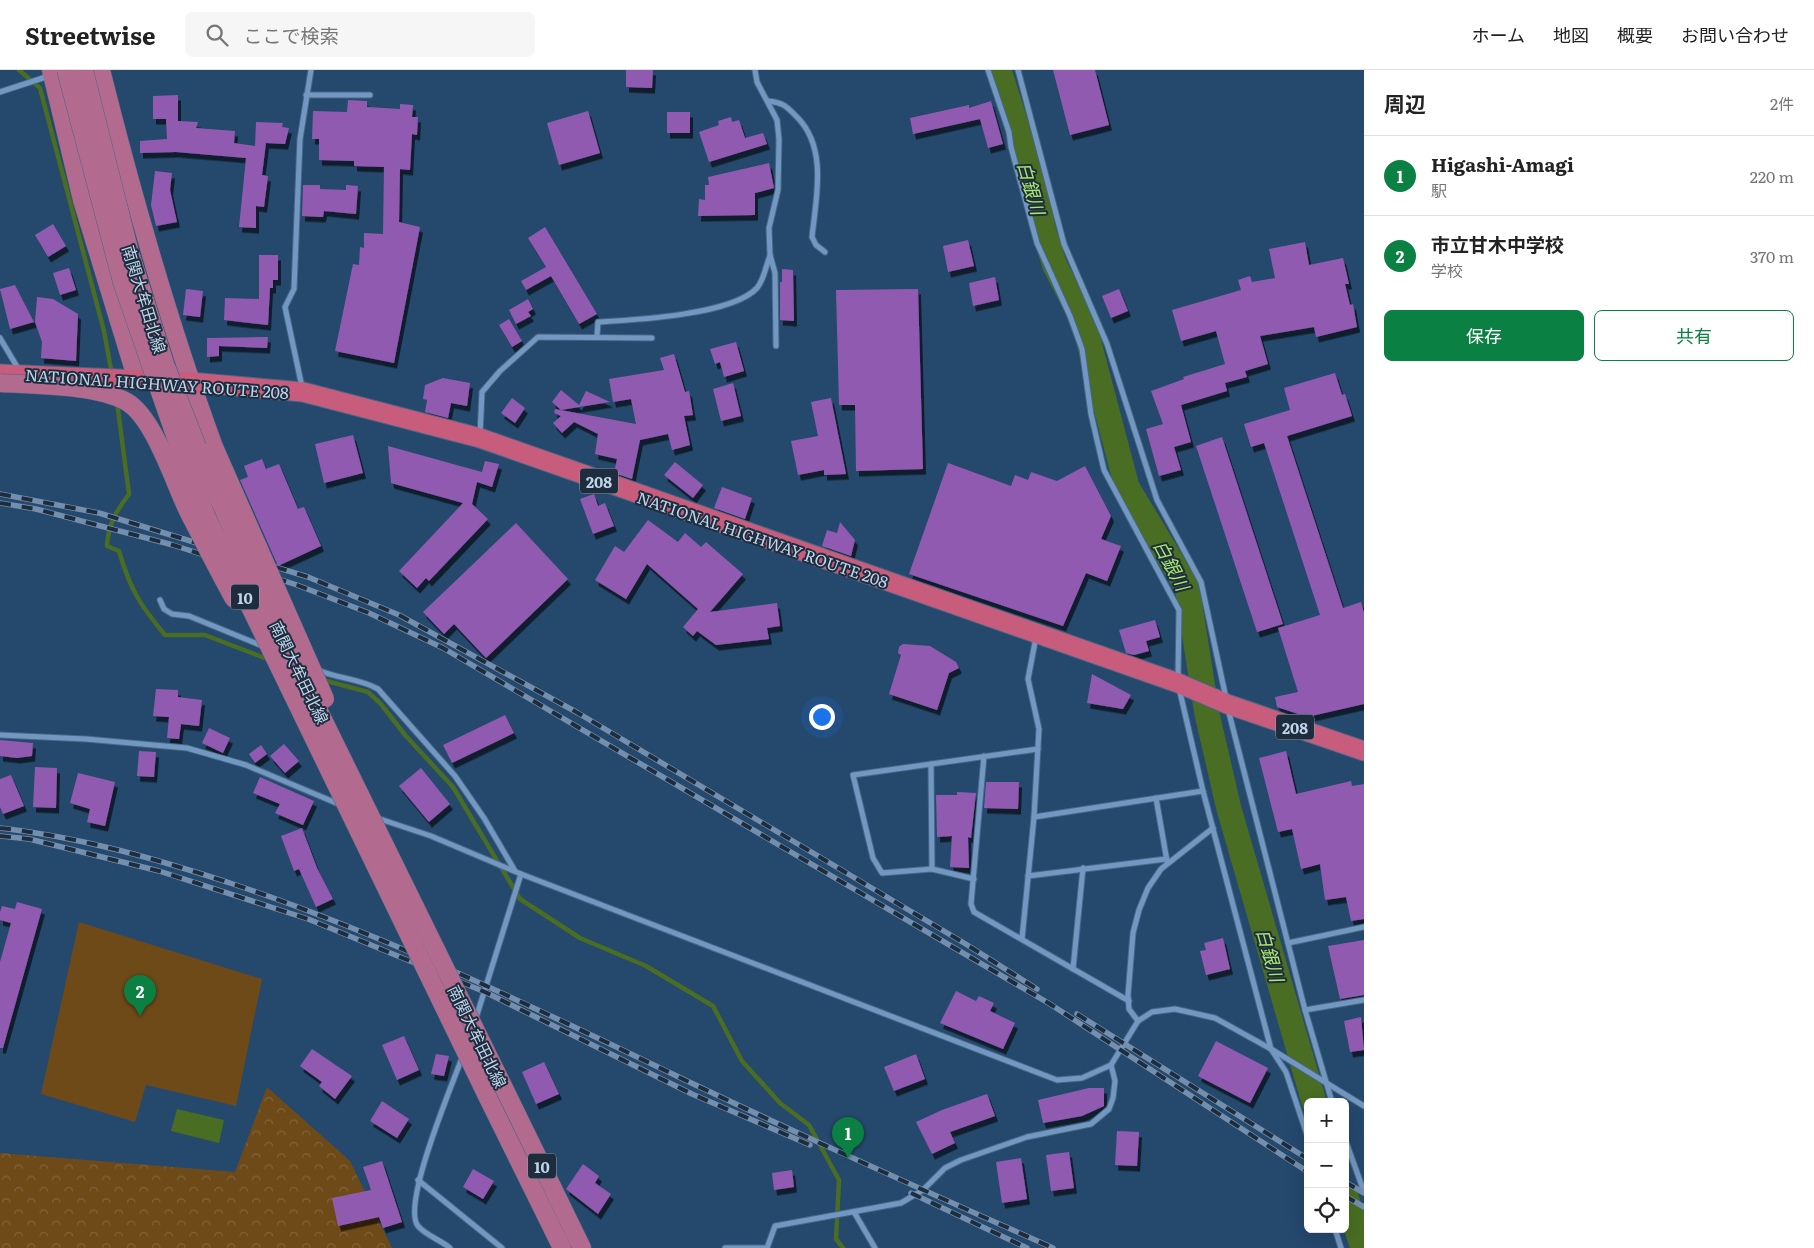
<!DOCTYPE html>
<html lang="ja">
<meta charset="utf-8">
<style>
body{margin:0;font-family:Literata,"Noto Sans JP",serif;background:#f6f6f6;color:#222}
.controls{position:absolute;right:15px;bottom:15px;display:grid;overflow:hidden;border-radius:8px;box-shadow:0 5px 20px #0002}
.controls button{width:45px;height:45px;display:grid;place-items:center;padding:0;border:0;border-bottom:1px solid #e0e0e0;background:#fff;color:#222;font:25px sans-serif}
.you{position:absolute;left:821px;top:646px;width:18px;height:18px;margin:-12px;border:4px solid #fff;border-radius:50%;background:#1a73e8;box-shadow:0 0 0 8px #1a73e833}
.badge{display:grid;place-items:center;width:32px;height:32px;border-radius:50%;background:#0b8043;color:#fff;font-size:16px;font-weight:700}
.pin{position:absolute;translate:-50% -41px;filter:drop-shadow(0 1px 2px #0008)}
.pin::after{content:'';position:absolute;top:26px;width:18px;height:15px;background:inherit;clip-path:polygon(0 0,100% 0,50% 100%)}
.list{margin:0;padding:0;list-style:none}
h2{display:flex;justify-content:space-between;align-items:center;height:65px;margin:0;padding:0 20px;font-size:21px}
h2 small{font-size:16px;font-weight:400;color:#767676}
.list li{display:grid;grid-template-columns:32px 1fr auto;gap:15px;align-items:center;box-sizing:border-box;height:80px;padding:0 20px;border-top:1px solid #e0e0e0}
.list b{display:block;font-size:19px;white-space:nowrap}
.list p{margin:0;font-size:16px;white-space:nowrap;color:#767676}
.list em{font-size:16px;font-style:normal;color:#767676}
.actions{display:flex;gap:10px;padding:15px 20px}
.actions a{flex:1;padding:11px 0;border:1px solid #0b8043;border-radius:8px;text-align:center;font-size:18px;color:#0b8043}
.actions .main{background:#0b8043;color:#fff}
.icon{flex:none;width:28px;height:28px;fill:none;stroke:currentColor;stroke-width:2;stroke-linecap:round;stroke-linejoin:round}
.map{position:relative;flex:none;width:1364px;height:1178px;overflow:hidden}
header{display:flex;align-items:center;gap:30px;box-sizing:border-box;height:70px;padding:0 25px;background:#fff;border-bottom:1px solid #e0e0e0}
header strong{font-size:24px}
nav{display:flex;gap:28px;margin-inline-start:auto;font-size:18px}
.search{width:350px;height:45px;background:#f6f6f6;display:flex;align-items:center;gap:12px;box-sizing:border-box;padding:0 18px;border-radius:8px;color:#767676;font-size:19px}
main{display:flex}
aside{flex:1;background:#fff}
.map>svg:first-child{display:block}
.forest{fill:url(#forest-crowns)}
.pitch{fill:#6e4a18}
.water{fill:#496d22}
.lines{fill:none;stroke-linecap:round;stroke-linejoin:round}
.stream{stroke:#496d22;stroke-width:4.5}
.river{stroke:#496d22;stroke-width:25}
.building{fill:#905ab1;filter:url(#shadow)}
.minor-casing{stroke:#476684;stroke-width:7}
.primary-casing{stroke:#476684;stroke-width:19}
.trunk-casing{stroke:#476684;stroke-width:21}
.minor{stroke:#7298c2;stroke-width:5}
.primary{stroke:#b26b8e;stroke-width:18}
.trunk{stroke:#c75c7c;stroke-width:19}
.rail-casing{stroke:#748fad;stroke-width:5.5}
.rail{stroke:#1e2d3e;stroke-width:4;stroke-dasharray:11;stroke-linecap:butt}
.primary-bridge-casing{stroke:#476684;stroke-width:19;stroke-linecap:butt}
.primary-bridge{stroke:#b26b8e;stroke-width:18}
.labels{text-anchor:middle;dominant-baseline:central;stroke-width:4;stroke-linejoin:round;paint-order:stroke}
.shield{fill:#1e2d3e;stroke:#8fa2b6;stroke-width:1}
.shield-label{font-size:15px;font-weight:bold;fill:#c0d4ea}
.street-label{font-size:16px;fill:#c0d4ea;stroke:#1e2d3e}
.water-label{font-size:18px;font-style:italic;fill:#a9e86b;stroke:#1e2d3e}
</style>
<header>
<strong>Streetwise</strong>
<div class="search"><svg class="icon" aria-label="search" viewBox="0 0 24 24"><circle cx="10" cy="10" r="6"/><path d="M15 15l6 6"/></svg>ここで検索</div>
<nav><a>ホーム</a><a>地図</a><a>概要</a><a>お問い合わせ</a></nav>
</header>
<main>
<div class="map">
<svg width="1364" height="1178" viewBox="0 0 1364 1178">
<defs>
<pattern id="forest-crowns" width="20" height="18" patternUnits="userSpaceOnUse" patternTransform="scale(1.25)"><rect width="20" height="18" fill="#6e4a18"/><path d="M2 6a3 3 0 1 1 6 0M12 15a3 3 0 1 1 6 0" fill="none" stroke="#81633a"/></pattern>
<filter id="shadow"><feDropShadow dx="3" dy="5.5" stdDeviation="0" flood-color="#0009"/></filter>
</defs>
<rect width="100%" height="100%" fill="#25486d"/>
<!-- forest -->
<path class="forest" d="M267 1017 350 1091 392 1178H0V1083L235 1102Z"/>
<!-- pitch -->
<path class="pitch" d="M79 852 262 909 236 1036 146 1015 135 1052 41 1024Z"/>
<!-- water -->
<path class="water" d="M177 1039 224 1050 219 1073 171 1061Z"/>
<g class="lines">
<!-- stream -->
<g class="stream">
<path d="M19 0 40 18 104 261 112 305"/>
<path d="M117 332 129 424C116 441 108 455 107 476L119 481C130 519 140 535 165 565H205L270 590"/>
<path d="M323 610 368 622 381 634 405 665 453 717 520 829 580 868 646 896 713 936 742 991 780 1033 809 1055 839 1110 836 1169 843 1178"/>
</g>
<!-- river -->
<g class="river">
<path d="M999 0 1027 89 1044 162 1055 196 1083 250 1127 417 1187 517 1207 644 1229 739 1314 1032"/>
<path d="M1345 1124 1363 1178"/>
</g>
</g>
<!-- building -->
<g class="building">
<path d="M626 0H653L652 18 626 17Z"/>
<path d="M1053 0H1095L1109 55 1070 65Z"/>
<path d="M178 25V51L198 52 196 58 235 61 234 73 255 76 256 52 283 53 282 57 289 58 285 74 266 73 262 105 268 106 264 137 256 136V158L239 157 246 88 176 82 140 83V71L167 69 166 49H153V26Z"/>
<path d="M348 30 367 31V37L400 39V34L413 35 412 47H418L417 65 412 64 410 100 400 99 399 152 420 157 394 293 335 281 353 194 359 195 360 177 364 178V163L383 164 384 97 354 96V91L319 90V69H312L313 41 347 42Z"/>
<path d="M991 31 1003 74 988 78 980 49 913 64 910 48 969 35V38Z"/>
<path d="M588 41 600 83 559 95 547 53Z"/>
<rect x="667" y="42" width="23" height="21"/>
<path d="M731 47 732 52 739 50 745 68 763 63 767 74 709 92 699 62 719 55 718 51Z"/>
<path d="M769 93 774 118 755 123V145L698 146 699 129 705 130V115H709L708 107Z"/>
<path d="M155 101 172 103 170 120 177 152 156 156 151 135Z"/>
<path d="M303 115H320V119L346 120V115L358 116 356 144 324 141 323 147 302 146Z"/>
<path d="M53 154 66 176 48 187 35 165Z"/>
<path d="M545 157 597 244 579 254 551 206 526 220 521 211 546 197 528 168Z"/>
<path d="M968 170 974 196 948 202 943 176Z"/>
<path d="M1305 172 1309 195 1343 188 1349 214H1345L1350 235 1353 234 1357 257 1316 267 1314 257 1260 266 1268 294 1245 301 1247 307 1225 313 1227 321 1181 335 1191 372 1174 377 1181 400 1159 406 1146 359 1163 354 1151 321 1184 309 1183 307 1225 294 1216 261 1181 271 1172 240 1241 220 1238 210 1250 206 1252 212 1275 208 1269 179Z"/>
<path d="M259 185H278V210H273V218H270L268 255 224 250 225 228 259 229Z"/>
<path d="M69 198 76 220 60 225 53 203Z"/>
<path d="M782 199 793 200 794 251 780 250V212H782Z"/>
<path d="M995 207 999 230 973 236 969 213Z"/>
<path d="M15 215 34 252 10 259 0 219Z"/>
<path d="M186 219 203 221 200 247 183 245Z"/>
<path d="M918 219 923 399 856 401 855 335H839L836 220Z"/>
<path d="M1119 219 1128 241 1111 248 1102 226Z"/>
<path d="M37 227 53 229 78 244 76 291 41 288 42 272 35 252Z"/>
<path d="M528 229 533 239 528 242 531 246 516 254 509 240Z"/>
<path d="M509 249 522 271 512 277 499 255Z"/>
<path d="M268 267 267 278 219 276V286L207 287V268Z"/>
<path d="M736 272 744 301 724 307 720 292 715 294 710 279Z"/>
<path d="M674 284 685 322 689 321 693 345 684 346 690 375 672 380 668 364 640 370 632 409 614 403 617 389 595 384 598 364 574 352 562 363 553 353 561 346 554 343 555 339 636 354 631 329 613 332 609 309 664 300 660 288Z"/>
<path d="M1335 303 1342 325 1345 324 1352 346 1287 366 1343 538 1361 532 1364 543V634L1307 647 1277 637 1275 627 1298 622 1278 558 1320 545 1264 373 1251 377 1244 354 1290 340 1284 318Z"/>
<path d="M443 308 470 313 467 336 451 333 448 348 425 342 427 330 423 329 425 315Z"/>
<path d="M733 313 741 346 721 351 713 319Z"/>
<path d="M561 320 579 335 586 321 610 332 561 340 552 332Z"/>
<path d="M512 328 525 338 515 353 501 343Z"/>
<path d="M831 328 846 404 824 405V400L798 405 791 371 818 366 811 332Z"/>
<path d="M353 365 363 403 324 413 315 374Z"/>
<path d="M1222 367 1283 554 1257 562 1196 376Z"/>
<path d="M388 376 482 402 485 391 499 394 492 417 477 412 472 434 488 449 429 511 426 508 417 518 399 501 463 433 391 413Z"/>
<path d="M262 389 266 399 279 394 298 439 304 437 321 476 278 496 240 410 248 407 244 396Z"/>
<path d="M675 392 703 415 693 428 664 405Z"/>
<path d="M948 393 1011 416 1015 405 1028 410 1031 402 1057 411 1085 396 1111 446 1101 469 1121 476 1107 511 1086 503 1063 556 909 504Z"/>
<path d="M722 417 752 428 745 449 714 438Z"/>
<path d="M594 424 598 436 605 433 614 456 593 464 580 429Z"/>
<path d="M648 450 678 472 685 463 701 477 706 472 743 504 710 542 777 533 780 556 767 558 769 569 716 575 697 561 693 566 683 557 698 539 647 494 626 529 595 510 615 476 624 482Z"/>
<path d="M840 452 855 470 851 486 822 476 827 460 837 463Z"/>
<path d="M516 453 568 509 486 588 454 554 444 564 423 542Z"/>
<path d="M1155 550 1160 567 1146 571 1149 581 1134 585 1126 583 1119 560Z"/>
<path d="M903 574 930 576 956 592 959 598 949 603 937 640 889 624 901 585 898 583 899 577Z"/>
<path d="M1092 604 1131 625 1123 639 1087 633Z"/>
<path d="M156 619 178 620V627L202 630 199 656 181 654 179 669 167 668 169 647 153 646Z"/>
<path d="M505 645 514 663 452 693 443 675Z"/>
<path d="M209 658 230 668 223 683 202 673Z"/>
<path d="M0 670 33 673 32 686 17 688 0 686Z"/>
<path d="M284 674 299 691 285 703 270 686Z"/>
<path d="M261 675 267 684 255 693 249 684Z"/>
<path d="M139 681 156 682 154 707 137 706Z"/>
<path d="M1286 681 1296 724 1351 711 1352 716 1364 714V849L1351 851 1346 827 1325 830 1320 794 1301 799 1292 759 1278 762 1259 688Z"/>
<path d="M35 697 57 698 56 738 33 737Z"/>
<path d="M421 698 450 734 429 752 399 716Z"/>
<path d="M78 703 115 712 105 756 87 752 90 739 70 733Z"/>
<path d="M11 705 24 736 3 744 0 737V709Z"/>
<path d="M260 707 314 731 303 755 275 743 280 734 253 723Z"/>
<path d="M986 712H1019L1018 739 984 738Z"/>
<path d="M957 722 976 723 971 768 968 767 969 798 950 797 952 766 937 767 936 725H957Z"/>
<path d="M302 758 317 798 333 829 316 837 299 799 294 801 281 766Z"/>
<path d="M17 832 42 839 3 978H0V892L11 853 0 850V842L2 836 15 839Z"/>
<path d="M1223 868 1230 899 1206 905 1200 881 1206 880 1204 873Z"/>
<path d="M1364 870V925L1340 929 1328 876Z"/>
<path d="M956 921 976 931 979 926 994 933 990 941 1015 953 1003 979 940 953Z"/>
<path d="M1361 947 1364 980 1350 982 1344 951Z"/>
<path d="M404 966 419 1000 397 1010 382 975Z"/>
<path d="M1216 971 1268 998 1250 1033 1198 1006Z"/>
<path d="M312 979 352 1006 335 1029 319 1016 322 1012 300 996Z"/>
<path d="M436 984 449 986 444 1006 431 1004Z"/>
<path d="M916 984 925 1009 894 1021 884 997Z"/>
<path d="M544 992 559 1024 536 1034 522 1002Z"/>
<path d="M1089 1018H1104V1036L1082 1046 1043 1053 1038 1030Z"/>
<path d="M987 1024 995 1046 950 1062 955 1073 932 1084 916 1052 942 1040Z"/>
<path d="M382 1031 409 1049 397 1068 370 1051Z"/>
<path d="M1117 1061 1139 1062 1137 1096 1115 1095Z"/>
<path d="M1069 1082 1074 1118 1051 1121 1046 1085Z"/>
<path d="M1021 1088 1027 1129 1002 1133 996 1092Z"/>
<path d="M382 1091 402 1152 383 1158 379 1147 338 1156 332 1128 371 1120 363 1097Z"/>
<path d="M583 1094 599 1106 595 1113 611 1124 598 1144 566 1119Z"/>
<path d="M473 1099 494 1111 483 1129 463 1117Z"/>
<path d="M792 1100 794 1117 774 1120 772 1103Z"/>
</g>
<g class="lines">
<defs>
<g id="minor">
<path d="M755 0 757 12 777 50 779 69 778 120 769 158 770 185 775 203 776 276"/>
<path d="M988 0 1009 62 1011 77 1037 173 1070 246 1082 279 1091 344 1104 400 1179 540 1178 609"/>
<path d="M1018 0 1064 174 1107 274 1157 430 1201 512 1226 628"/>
<path d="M0 22 49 6"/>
<path d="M306 25H370"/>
<path d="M768 31C784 33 786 36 797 47 828 78 816 128 812 167L816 175 825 182"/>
<path d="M597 266 598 252C634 250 732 245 757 218 764 210 766 195 770 186"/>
<path d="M0 268 19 300"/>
<path d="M302 317 285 237 294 219 300 69 311 0"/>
<path d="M480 365 482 322 500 301 538 267 652 268"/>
<path d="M160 530 164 539 172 544 189 546 265 577"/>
<path d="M318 600C338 609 359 608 378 619L455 706 484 748 515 801"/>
<path d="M1179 618 1203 721 1271 979 1286 1002 1308 1068"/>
<path d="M1228 639 1305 940 1332 1032"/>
<path d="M0 665 86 669 187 678 246 695 341 735"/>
<path d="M984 686 971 834 974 842 1129 931"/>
<path d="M931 694 932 799"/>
<path d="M1156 728 1167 791"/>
<path d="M1034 747 1203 721"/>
<path d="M377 748 431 766 521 804 1057 1010 1082 1008 1111 995 1138 951 1152 942 1175 939 1215 948 1271 979 1364 1036"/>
<path d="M1028 806 1166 789"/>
<path d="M974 809 932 799 882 803 873 788 853 705 1038 679"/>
<path d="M1022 869 1034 747 1039 659 1028 609 1036 567"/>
<path d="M1288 873 1364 857"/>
<path d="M1073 899 1083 798"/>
<path d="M1305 940 1364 930"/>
<path d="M476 948 521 804"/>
<path d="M1138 951 1129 939 1128 925 1133 863 1139 840 1148 818 1161 799 1213 758"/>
<path d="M1345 1069 1364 1122"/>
<path d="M418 1110 502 1178"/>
<path d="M854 1142 875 1178"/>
<path d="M1335 1159 1341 1178"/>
<path d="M450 1178C441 1170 425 1165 418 1156 401 1135 453 1013 463 985"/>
<path d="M725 1178H767"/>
<path d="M767 1178 775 1156 901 1133 923 1120 945 1098 961 1090 1027 1067 1091 1054 1109 1039 1113 1028 1115 1011 1111 995"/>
</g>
<g id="primary">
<path d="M51 0 82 130 137 310"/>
<path d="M101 0C133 128 169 254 214 377"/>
<path d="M502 1014 582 1178"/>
<path d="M488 1028 562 1178"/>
</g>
<path id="trunk" d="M0 304 190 312 303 322 480 368 1178 613 1227 634 1364 681"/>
</defs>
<!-- minor casing -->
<use href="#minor" class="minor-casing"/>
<!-- primary casing -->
<use href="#primary" class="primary-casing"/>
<!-- trunk casing -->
<use href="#trunk" class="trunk-casing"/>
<!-- minor -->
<use href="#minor" class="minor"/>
<!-- primary -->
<use href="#primary" class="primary"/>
<!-- trunk -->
<use href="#trunk" class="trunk"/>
<defs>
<g id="rail">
<path d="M0 424 99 443 174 466 308 507 399 545 578 643 964 873 1037 919"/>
<path d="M0 433 36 439 173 475 297 515 369 543 443 578 1050 934 1308 1102"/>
<path d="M0 758C80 767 157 789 233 814 379 863 519 930 658 997 788 1060 921 1119 1053 1178"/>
<path d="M0 766 29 769 159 801 308 849 485 922 692 1024 810 1075"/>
<path d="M1077 944 1308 1089"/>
<path d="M1345 1112 1364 1123"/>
<path d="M911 1123 1027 1178"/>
<path d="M1345 1126 1364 1137"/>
</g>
</defs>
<!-- rail casing -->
<use href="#rail" class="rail-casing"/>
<!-- rail -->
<use href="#rail" class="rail"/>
<defs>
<g id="primary-bridge">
<path d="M66 0 122 212 177 371 207 448 488 1028"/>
<path d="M84 0 130 183 165 294 207 402 256 513 502 1014"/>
<path d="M0 313C34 315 98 315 127 332 154 348 174 412 188 441 203 470 218 500 234 529"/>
<path d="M214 377 325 629"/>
</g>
</defs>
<!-- primary-bridge casing -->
<use href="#primary-bridge" class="primary-bridge-casing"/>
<!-- primary-bridge -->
<use href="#primary-bridge" class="primary-bridge"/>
</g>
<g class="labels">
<!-- shield labels -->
<g class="shield">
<rect x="580" y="398.5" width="38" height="25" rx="4"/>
<rect x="231" y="514.5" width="28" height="25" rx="4"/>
<rect x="1276" y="644.5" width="38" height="25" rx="4"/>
<rect x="528" y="1083.5" width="28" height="25" rx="4"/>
</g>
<g class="shield-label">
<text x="599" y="411">208</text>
<text x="245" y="527">10</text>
<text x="1295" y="657">208</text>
<text x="542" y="1096">10</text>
</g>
<!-- street labels -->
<g class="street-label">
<text transform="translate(145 229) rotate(73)">南関大牟田北線</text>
<text transform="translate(157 313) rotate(4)">NATIONAL HIGHWAY ROUTE 208</text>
<text transform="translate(763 469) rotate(19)">NATIONAL HIGHWAY ROUTE 208</text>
<text transform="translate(300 602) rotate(64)">南関大牟田北線</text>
<text transform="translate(478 966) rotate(64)">南関大牟田北線</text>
</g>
<!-- water labels -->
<g class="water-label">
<text transform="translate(1032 118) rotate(74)">白銀川</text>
<text transform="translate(1172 495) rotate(62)">白銀川</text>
<text transform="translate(1271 885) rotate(74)">白銀川</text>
</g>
</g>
</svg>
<div class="controls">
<button>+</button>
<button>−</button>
<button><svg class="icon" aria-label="locate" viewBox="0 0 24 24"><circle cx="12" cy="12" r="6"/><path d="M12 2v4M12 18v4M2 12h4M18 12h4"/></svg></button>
</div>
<div class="you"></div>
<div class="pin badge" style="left:848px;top:1088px">1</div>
<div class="pin badge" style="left:140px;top:946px">2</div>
</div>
<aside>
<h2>周辺<small>2件</small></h2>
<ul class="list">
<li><span class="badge">1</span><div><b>Higashi-Amagi</b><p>駅</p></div><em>220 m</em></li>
<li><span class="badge">2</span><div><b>市立甘木中学校</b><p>学校</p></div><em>370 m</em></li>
</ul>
<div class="actions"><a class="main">保存</a><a>共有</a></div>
</aside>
</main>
